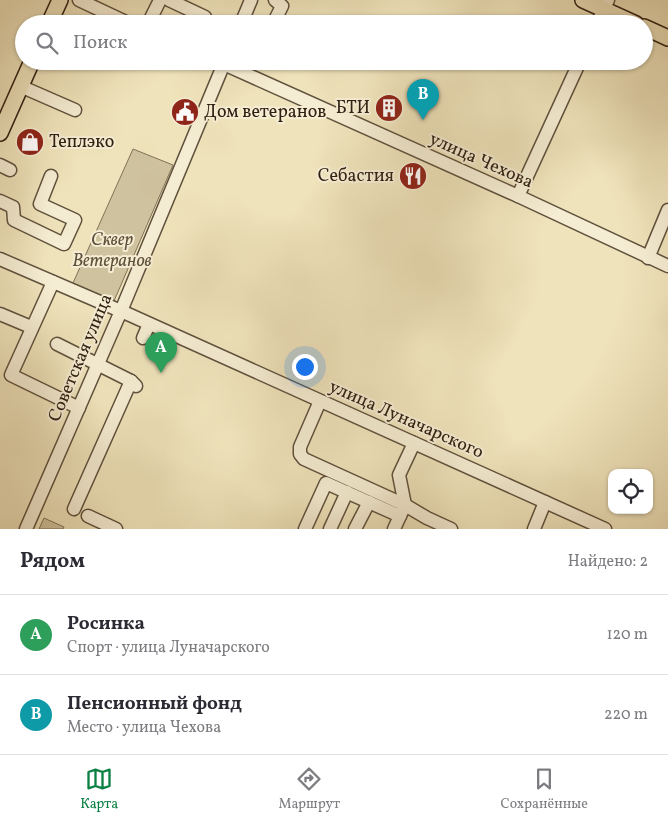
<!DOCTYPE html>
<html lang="ru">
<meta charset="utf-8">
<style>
body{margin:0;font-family:Vollkorn,serif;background:#f7f7f7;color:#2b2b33}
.controls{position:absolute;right:15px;bottom:15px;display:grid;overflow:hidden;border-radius:10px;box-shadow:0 1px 4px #0004}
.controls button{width:45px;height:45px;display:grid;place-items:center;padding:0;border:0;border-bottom:1px solid #e1e1e2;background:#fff;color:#2b2b33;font:25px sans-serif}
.you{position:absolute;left:304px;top:366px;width:18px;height:18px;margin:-12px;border:4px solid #fff;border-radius:50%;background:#1a73e8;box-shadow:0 0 0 8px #1a73e833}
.badge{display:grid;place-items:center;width:32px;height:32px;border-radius:50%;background:#0b8043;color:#fff;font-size:16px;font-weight:700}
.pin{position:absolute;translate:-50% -41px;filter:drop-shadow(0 1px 2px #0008)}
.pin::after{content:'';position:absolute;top:26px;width:18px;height:15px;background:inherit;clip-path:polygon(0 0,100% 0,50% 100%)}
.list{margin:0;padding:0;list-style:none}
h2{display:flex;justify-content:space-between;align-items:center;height:65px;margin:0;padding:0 20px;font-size:21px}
h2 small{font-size:16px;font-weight:400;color:#7c7c81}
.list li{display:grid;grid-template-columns:32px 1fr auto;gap:15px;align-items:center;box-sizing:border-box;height:80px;padding:0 20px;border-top:1px solid #e1e1e2}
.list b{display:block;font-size:19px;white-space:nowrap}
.list p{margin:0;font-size:16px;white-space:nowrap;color:#7c7c81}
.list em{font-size:16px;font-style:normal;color:#7c7c81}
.icon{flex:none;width:28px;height:28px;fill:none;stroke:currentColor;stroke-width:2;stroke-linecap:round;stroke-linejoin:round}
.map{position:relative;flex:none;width:668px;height:529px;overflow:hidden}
.search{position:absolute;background:#fff;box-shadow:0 1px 4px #0004;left:15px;right:15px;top:15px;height:55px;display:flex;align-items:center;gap:12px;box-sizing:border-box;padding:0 18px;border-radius:28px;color:#7c7c81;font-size:19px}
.sheet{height:225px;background:#fff}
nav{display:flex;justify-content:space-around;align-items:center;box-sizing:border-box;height:70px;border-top:1px solid #e1e1e2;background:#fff;font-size:14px;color:#7c7c81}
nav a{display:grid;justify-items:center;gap:2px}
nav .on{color:#0b8043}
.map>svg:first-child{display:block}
.green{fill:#cfc29e;stroke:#807158}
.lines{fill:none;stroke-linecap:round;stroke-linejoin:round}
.minor-casing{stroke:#60513d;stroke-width:15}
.major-casing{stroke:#302013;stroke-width:18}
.minor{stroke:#f5edd3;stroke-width:12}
.major{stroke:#efe3bb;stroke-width:15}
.labels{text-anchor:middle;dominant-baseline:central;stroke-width:4;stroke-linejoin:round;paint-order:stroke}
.poi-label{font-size:18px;fill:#302013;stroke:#f5edd3;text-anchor:end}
.street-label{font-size:18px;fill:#302013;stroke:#f5edd3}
.park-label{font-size:18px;font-style:italic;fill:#60513d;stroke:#f5edd3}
</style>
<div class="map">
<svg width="668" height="529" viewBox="0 0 668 529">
<rect width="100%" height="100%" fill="#efe3bb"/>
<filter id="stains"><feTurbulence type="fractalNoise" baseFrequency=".004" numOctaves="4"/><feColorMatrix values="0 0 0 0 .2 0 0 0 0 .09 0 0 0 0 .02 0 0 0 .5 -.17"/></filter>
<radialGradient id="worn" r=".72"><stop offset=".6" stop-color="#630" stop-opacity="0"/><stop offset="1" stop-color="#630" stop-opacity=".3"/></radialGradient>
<!-- green -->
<g class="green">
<path d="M133 149 173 165 114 301 73 283Z"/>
<path d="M44 518 64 527 63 529H39Z"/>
</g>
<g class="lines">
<defs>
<g id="minor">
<path d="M79 0 130 24"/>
<path d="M169 0 205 17"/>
<path d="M148 24 160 0"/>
<path d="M241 24 251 0"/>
<path d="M273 24 282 6 275 0"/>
<path d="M597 24 608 0"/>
<path d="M217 61 518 196 668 266"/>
<path d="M20 86 75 110"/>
<path d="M0 165 10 170"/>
<path d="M518 196 580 61"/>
<path d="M0 201 13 207 14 220 64 244 75 220 40 204 51 176"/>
<path d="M648 258 668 210"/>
<path d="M0 259 130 315 605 529"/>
<path d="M53 282 11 375 79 408"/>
<path d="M0 314 31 327"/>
<path d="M143 338 149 324"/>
<path d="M57 344 131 381 136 386"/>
<path d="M320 401 300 447V454L304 459 405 505 427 518 451 529"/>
<path d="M74 509 131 381"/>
<path d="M88 516 116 529"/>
<path d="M26 529 121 311 225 61"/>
<path d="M305 529 326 483 400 516"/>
<path d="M330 529 347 492"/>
<path d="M355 529 369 502"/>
<path d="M394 529 405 505 399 475 414 443"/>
<path d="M534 529 545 502"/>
</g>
<g id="major">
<path d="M583 0 636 24"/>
<path d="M49 24 60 0"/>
<path d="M644 27 668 38"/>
<path d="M0 133 32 61"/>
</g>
</defs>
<!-- minor casing -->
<use href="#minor" class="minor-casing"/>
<!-- major casing -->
<use href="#major" class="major-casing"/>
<!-- minor -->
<use href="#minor" class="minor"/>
<!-- major -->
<use href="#major" class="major"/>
</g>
<!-- icons -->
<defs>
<symbol id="building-disc" viewBox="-11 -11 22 22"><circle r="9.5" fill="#8f2418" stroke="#f5edd3"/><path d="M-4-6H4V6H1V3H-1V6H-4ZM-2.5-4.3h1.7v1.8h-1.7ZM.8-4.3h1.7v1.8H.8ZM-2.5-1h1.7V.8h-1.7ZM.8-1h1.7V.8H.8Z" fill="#fff"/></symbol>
<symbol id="civic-disc" viewBox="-11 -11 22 22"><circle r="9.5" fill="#8f2418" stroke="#f5edd3"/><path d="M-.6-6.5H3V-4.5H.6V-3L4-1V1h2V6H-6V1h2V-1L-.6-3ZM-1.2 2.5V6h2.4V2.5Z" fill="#fff"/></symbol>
<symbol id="shop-disc" viewBox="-11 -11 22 22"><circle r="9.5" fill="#8f2418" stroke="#f5edd3"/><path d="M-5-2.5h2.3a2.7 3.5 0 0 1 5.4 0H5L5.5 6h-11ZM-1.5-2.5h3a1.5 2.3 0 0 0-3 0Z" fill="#fff"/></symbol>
<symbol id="restaurant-disc" viewBox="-11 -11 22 22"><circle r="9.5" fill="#8f2418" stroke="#f5edd3"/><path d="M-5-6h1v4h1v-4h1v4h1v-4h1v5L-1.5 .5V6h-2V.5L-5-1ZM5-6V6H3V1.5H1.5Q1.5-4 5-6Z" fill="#fff"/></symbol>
</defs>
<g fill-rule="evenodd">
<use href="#building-disc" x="373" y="92" width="32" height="32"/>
<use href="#civic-disc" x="169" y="96" width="32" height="32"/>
<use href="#shop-disc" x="14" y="126" width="32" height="32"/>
<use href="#restaurant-disc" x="397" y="160" width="32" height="32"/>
</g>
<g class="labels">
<!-- poi labels -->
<g class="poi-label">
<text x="370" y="108">БТИ</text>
<text x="204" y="112" text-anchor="start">Дом ветеранов</text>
<text x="49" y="142" text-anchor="start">Теплэко</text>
<text x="394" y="176">Себастия</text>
</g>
<!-- street labels -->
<g class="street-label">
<text transform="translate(481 161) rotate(24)">улица Чехова</text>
<text transform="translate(81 358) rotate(-67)">Советская улица</text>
<text transform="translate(406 420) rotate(24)">улица Луначарского</text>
</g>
<!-- park labels -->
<g class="park-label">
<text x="112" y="240">Сквер<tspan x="112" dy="21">Ветеранов</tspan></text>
</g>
</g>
<rect width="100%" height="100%" filter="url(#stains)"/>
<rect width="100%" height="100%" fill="url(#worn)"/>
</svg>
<div class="controls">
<button><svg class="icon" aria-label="locate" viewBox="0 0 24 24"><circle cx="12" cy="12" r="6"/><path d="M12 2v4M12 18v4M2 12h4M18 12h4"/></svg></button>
</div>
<div class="you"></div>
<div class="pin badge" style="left:161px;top:373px;background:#2e9e5b">A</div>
<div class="pin badge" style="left:423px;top:120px;background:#0f9aa8">B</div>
<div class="search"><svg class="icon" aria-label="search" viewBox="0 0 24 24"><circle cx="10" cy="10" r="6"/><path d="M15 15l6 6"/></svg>Поиск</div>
</div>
<section class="sheet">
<h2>Рядом<small>Найдено: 2</small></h2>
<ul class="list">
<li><span class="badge" style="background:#2e9e5b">A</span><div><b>Росинка</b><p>Спорт · улица Луначарского</p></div><em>120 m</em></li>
<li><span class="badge" style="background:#0f9aa8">B</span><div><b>Пенсионный фонд</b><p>Место · улица Чехова</p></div><em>220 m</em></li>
</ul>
</section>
<nav>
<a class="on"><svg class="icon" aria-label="map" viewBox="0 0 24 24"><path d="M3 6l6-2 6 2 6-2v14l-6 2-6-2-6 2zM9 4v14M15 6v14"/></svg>Карта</a>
<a><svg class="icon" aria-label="directions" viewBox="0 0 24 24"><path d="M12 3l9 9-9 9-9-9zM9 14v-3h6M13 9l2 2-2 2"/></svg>Маршрут</a>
<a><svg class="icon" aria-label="saved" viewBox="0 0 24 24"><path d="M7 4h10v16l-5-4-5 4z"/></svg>Сохранённые</a>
</nav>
